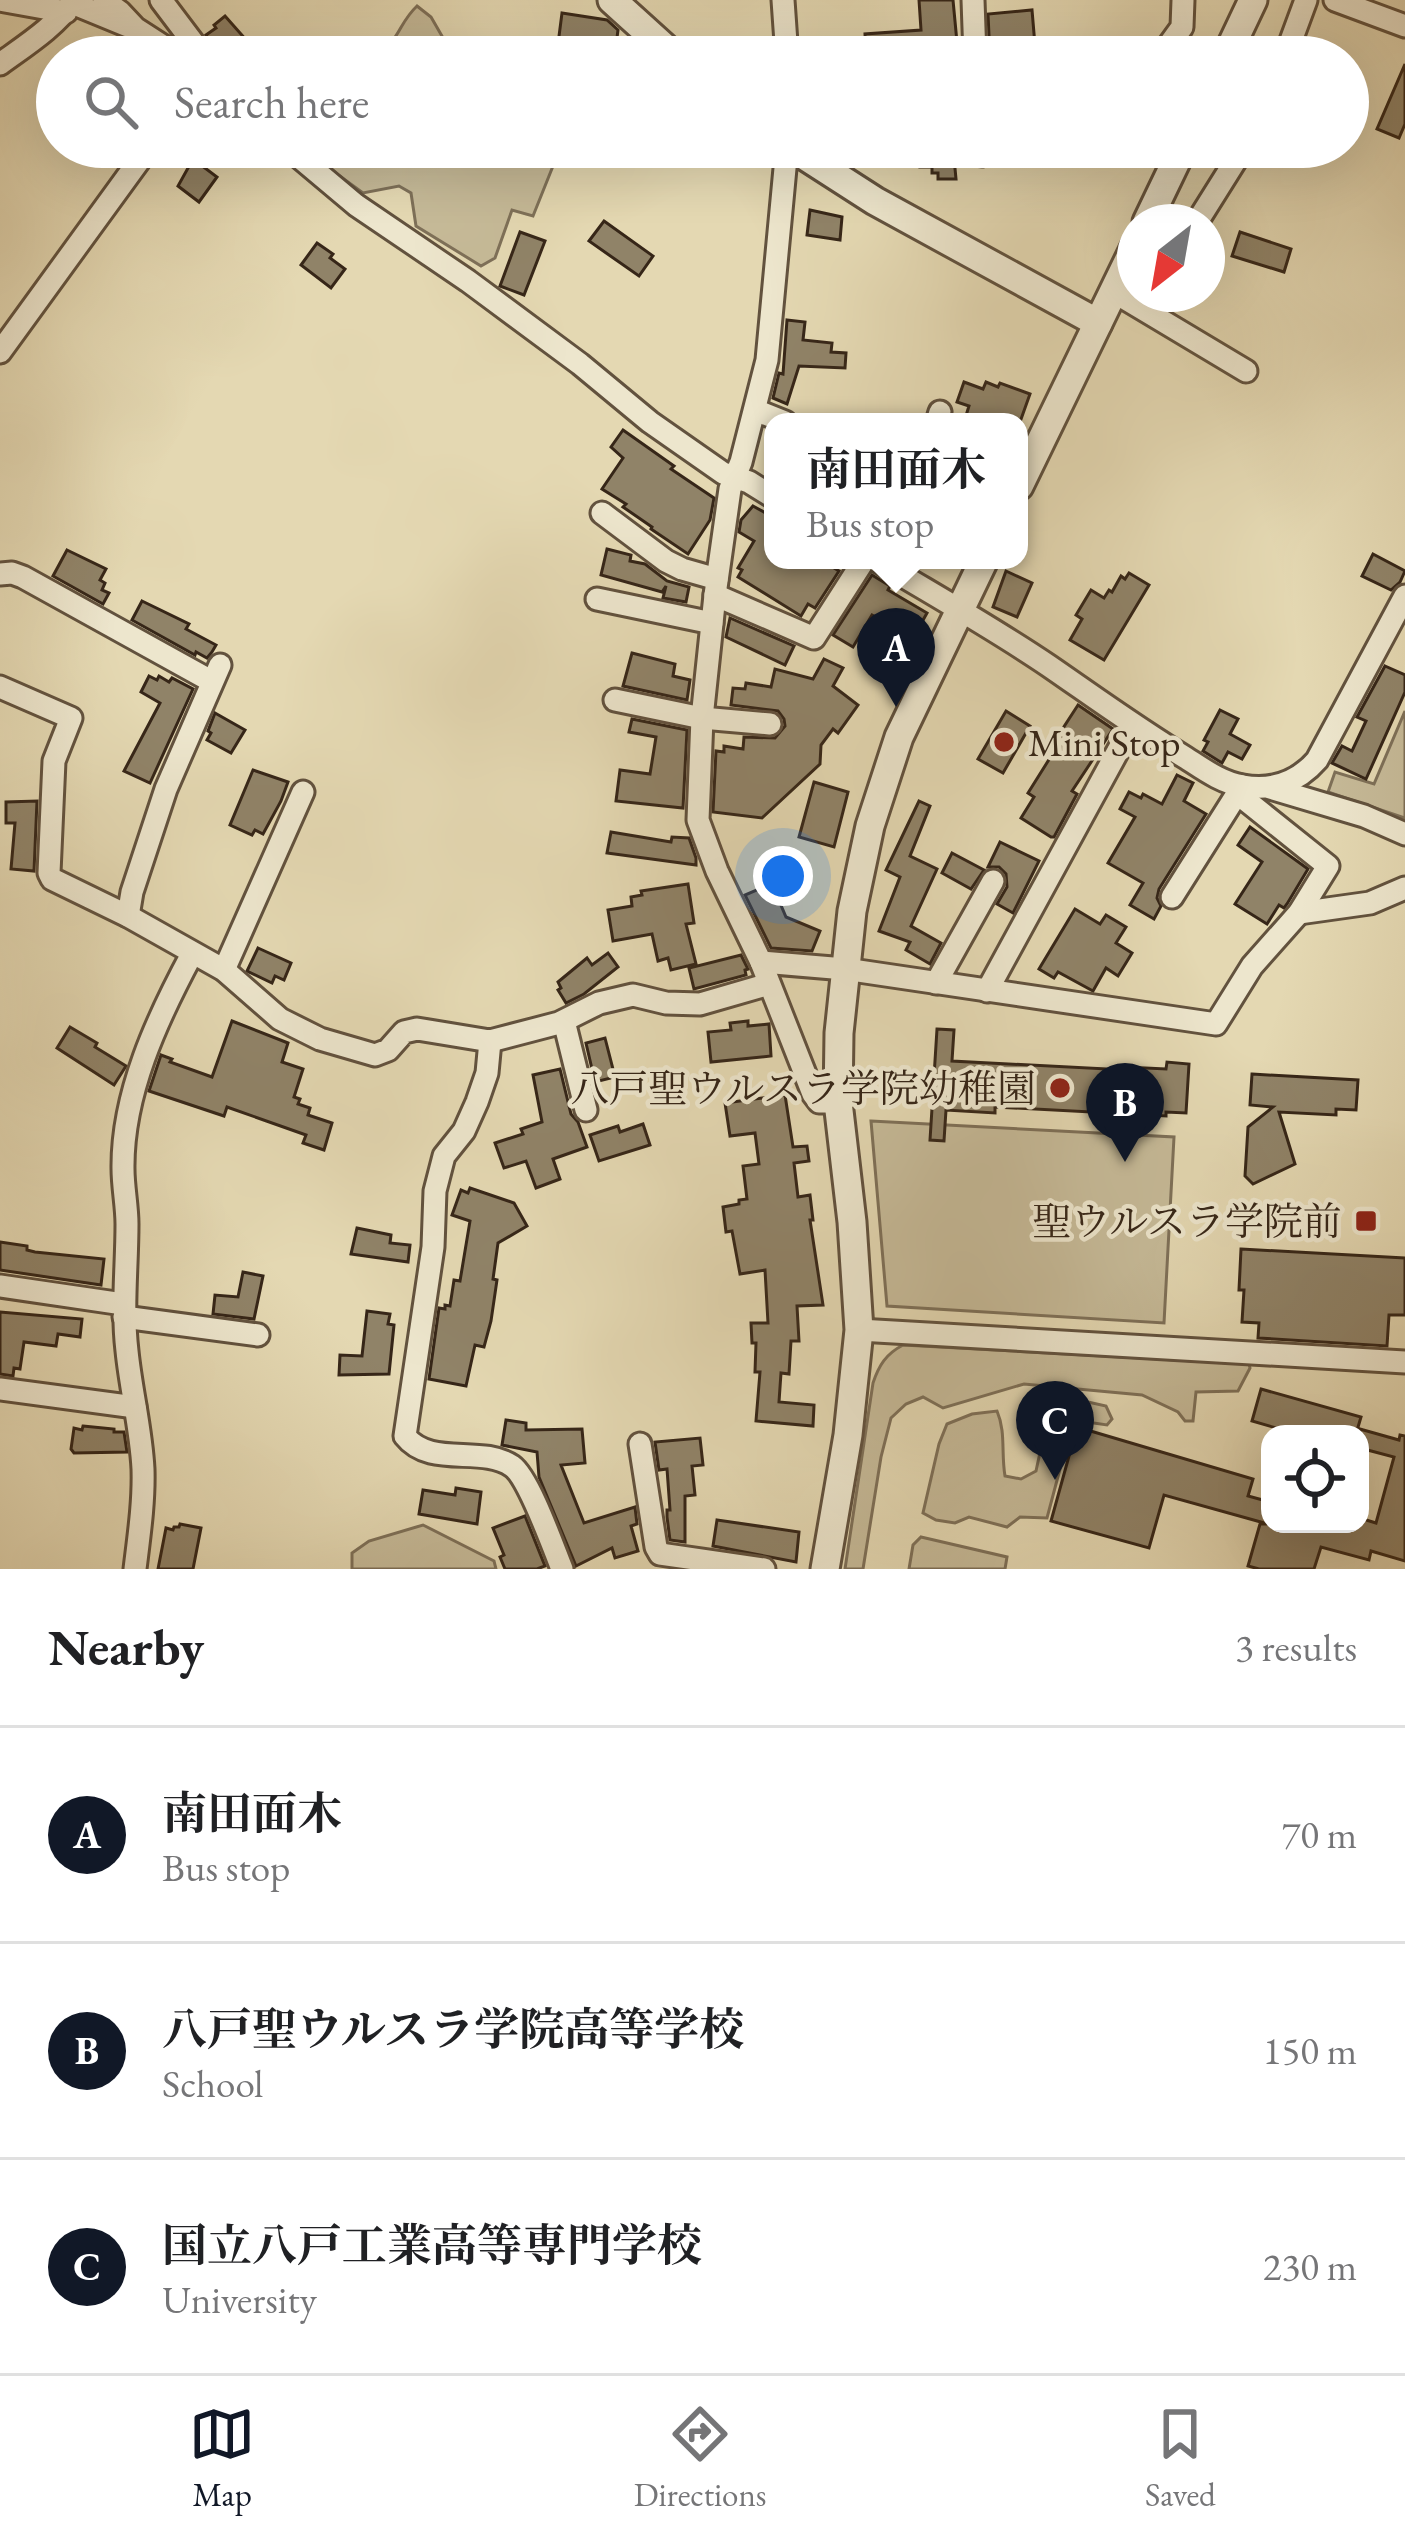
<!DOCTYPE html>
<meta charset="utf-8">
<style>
body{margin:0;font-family:"EB Garamond","Noto Serif JP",serif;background:#f2f2f2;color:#202124}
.controls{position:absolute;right:36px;bottom:36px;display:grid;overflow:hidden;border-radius:24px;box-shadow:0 12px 48px #0002}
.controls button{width:108px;height:108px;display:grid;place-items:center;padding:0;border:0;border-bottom:3px solid #e0e0e0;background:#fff;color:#202124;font:60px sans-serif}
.compass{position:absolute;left:1117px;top:204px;width:108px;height:108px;border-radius:50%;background:#fff;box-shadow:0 12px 48px #0002;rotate:211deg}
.you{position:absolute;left:783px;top:876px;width:42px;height:42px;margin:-30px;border:9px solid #fff;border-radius:50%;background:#1a73e8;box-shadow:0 0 0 18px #1a73e833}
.badge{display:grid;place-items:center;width:78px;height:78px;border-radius:50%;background:#111827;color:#fff;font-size:39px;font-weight:700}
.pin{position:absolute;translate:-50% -99px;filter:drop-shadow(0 3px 6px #0008)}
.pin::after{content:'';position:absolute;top:63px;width:42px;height:36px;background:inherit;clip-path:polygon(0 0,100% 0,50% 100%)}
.popup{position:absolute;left:764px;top:413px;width:264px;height:156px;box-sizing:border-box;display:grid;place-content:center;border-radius:24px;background:#fff;filter:drop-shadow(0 3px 9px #0005);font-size:39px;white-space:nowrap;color:#757577}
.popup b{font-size:45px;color:#202124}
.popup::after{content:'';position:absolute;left:50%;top:100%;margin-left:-24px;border:24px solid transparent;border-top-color:#fff}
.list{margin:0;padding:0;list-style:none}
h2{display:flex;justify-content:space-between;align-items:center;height:156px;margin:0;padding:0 48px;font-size:51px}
h2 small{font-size:39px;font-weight:400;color:#757577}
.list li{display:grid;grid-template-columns:78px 1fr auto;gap:36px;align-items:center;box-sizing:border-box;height:216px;padding:0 48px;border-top:3px solid #e0e0e0}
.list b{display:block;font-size:45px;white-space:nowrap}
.list p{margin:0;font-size:39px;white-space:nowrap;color:#757577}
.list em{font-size:39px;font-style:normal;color:#757577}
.icon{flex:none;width:66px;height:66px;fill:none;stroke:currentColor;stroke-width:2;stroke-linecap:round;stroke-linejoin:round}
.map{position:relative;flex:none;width:1405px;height:1569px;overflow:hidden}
.search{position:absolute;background:#fff;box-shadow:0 12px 48px #0002;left:36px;right:36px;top:36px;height:132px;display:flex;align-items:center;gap:30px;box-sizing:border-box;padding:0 42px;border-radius:66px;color:#757577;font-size:45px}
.sheet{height:804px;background:#fff}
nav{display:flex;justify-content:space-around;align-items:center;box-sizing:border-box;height:168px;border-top:3px solid #e0e0e0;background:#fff;font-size:33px;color:#757577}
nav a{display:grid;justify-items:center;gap:6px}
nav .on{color:#111827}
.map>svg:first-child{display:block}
.green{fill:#c6ba98;stroke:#7e7058;stroke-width:3}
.building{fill:#908368;stroke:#362618;stroke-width:3}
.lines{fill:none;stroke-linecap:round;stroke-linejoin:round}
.minor-casing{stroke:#62523e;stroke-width:27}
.tertiary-casing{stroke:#62523e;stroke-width:33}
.minor{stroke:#ede6cd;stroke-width:21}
.tertiary{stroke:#ede6cd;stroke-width:27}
.poi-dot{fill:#8f2418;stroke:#ede6cd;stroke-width:4.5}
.labels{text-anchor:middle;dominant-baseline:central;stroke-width:9;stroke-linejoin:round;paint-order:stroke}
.poi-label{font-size:39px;fill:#362618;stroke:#ede6cd;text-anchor:end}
</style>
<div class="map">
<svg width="1405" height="1569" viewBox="0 0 1405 1569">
<rect width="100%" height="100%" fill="#e4d8b2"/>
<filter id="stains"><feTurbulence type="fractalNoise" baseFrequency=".00167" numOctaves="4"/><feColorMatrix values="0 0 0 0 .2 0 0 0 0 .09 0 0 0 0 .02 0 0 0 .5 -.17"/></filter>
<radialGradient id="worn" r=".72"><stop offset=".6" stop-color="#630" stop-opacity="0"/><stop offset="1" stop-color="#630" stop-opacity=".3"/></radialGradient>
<!-- green -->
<g class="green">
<path d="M417 6 431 17 454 57H379L380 53C401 37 399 23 417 6Z"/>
<path d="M300 147H544L555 161 533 216 512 210 495 258 481 266 416 226 411 193 399 186 363 193Z"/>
<path d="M1405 711V818L1328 792 1335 772 1374 784Z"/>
<path d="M871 1121 1174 1137 1164 1323 887 1306Z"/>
<path d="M903 1345 1249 1364 1250 1368 1238 1391 1196 1392 1193 1421H1185L1178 1412 1142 1395 1024 1384 943 1408 923 1397 906 1404 891 1418 881 1457 863 1569H845L873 1383C879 1365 886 1354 903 1345Z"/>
<path d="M1079 1400 1106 1406 1112 1419 1107 1425 1073 1420 1047 1518 1020 1517 1007 1527 969 1517 955 1523 936 1520 923 1513 939 1444 947 1424 972 1414 997 1411C1006 1432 1001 1453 1005 1476L1021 1479 1036 1471 1044 1434 1061 1404Z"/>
<path d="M423 1525 494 1561 496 1569H352V1553L369 1541Z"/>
<path d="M921 1537 1007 1557 1005 1569H909L913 1545Z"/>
</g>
<!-- building -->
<g class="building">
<path d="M919 0H953L958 53 915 57H897V53L866 55 865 34 921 30Z"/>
<path d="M1032 10 1036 57H990L988 14Z"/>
<path d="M562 13 607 20 618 30 615 53 558 44Z"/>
<path d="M225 16 248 42 236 57H219L206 35 216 28 214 25Z"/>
<path d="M1405 64V124L1399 138 1377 129Z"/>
<path d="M921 147H953L956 179H938V173H932V167H920Z"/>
<path d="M193 159 217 177 199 202 178 186Z"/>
<path d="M810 210 842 217 840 240 807 235Z"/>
<path d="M604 221 653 256 639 276 589 241Z"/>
<path d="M520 232 545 241 524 295 500 286Z"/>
<path d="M1240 232 1291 249 1284 272 1232 256Z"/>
<path d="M317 243 333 254 330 258 345 269 331 288 301 265Z"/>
<path d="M787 320 805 322 803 340 832 343 831 352 846 353 845 368 799 366 787 404 773 398 779 373 783 374Z"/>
<path d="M964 382 983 389 986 382 998 387 1000 383 1030 394 1020 422H964L969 406 957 402Z"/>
<path d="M623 430 674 466 671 469 714 498 710 520 688 554 651 529 652 527 623 507 626 504 602 489 623 458 611 447Z"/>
<path d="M753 506 773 517V560H821L839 571 815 608 808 604 801 616 738 577 742 570 738 568 754 541 739 532 741 520Z"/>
<path d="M607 549 631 555 630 561 645 564 667 581 689 587 686 602 663 598 666 586 662 592 601 575Z"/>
<path d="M67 550 106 569 100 580 105 583 102 590 109 593 103 604 53 576Z"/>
<path d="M1373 554 1405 571 1400 582 1391 590 1362 576Z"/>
<path d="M1006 571 1032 583 1017 617 993 607Z"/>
<path d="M1129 573 1149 585 1104 660 1070 640 1082 619 1076 615 1091 590 1104 598 1109 590 1112 592 1121 576 1125 579Z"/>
<path d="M872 575 890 586 888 590 927 613 913 638 872 615 853 647 833 635Z"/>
<path d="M142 601 189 624 186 629 216 645 212 652 207 658 196 652 195 655 132 620Z"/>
<path d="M730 618 794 646 785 665 726 637Z"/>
<path d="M632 653 675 664 673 676 690 680 687 700 623 686Z"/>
<path d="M824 659 843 668 833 686 858 705 838 733 833 729 821 745 820 764 762 818 713 812 716 751 724 752V746L743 749 744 737 775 738 785 726 784 719 778 711 731 705 733 688 745 689 746 683 771 687 775 669 813 679Z"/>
<path d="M1385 666 1405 675V692L1366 779 1332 763 1342 746 1352 751 1366 721 1357 717Z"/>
<path d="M149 676 157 680 159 676 169 682 172 678 193 689 150 783 124 771 160 703 141 692Z"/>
<path d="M1078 705 1113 729 1072 791 1077 794 1054 837H1051L1021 818 1034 797 1028 793 1060 742 1056 739Z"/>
<path d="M1220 710 1238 719 1230 734 1250 745 1242 759 1228 752 1222 763 1203 751 1208 742 1204 740Z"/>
<path d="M1006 711 1030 726 1003 773 978 759Z"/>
<path d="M215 713 245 730 231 753 207 740 211 733 208 731Z"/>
<path d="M632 719 687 730 683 808 616 801 620 770 650 774 656 737 629 732Z"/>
<path d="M253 770 288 782 281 801 263 834 255 830 252 835 230 825Z"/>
<path d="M1177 775 1193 783 1184 801 1206 814 1159 889 1157 898 1161 906 1154 919 1130 905 1143 883 1108 863 1135 817 1120 809 1129 792 1141 798 1143 794 1162 804Z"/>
<path d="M814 782 848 792 834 847 799 837Z"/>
<path d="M37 801 34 871 11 869 15 823H6V802Z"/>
<path d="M919 801 930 806 910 856 937 869 911 926 941 943 930 964 906 950 910 942 879 931 900 877 886 870Z"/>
<path d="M1250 827 1308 869 1287 904 1284 908 1279 905 1267 924 1235 904 1262 862 1238 845Z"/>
<path d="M611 832 671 842 672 837 689 838 696 858V865L607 853Z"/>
<path d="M1000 842 1039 861 1013 913 997 904 1007 887 1006 874 999 867H988Z"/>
<path d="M952 853 984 870 971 889 942 873Z"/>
<path d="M688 884 694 923 686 924 696 964 671 970 668 958 658 961 652 934 613 941 608 910 632 906 631 897 642 895 641 891Z"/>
<path d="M766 886 772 899 777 896 786 917 820 931 812 951 771 948 745 895Z"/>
<path d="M1075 909 1100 924 1106 915 1126 927 1116 943 1132 953 1118 976 1106 968 1093 991 1058 972 1054 978 1039 969Z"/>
<path d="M258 948 291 963 284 980 275 976 272 983 247 971Z"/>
<path d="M608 953 618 967 584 994 566 1003 558 990 561 988 558 982 587 958 592 965Z"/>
<path d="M741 955 748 969 745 970 746 975 694 989 689 968Z"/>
<path d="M232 1021 288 1043 282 1062 303 1069 294 1097 300 1099 298 1104 310 1108 308 1115 332 1123 324 1150 303 1143 306 1135 227 1107 224 1116 149 1091 161 1055 172 1059 170 1062 212 1077Z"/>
<path d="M748 1021V1026L769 1024 771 1056 711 1062 708 1032 731 1030 730 1023Z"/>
<path d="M70 1027 97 1043 95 1047 126 1066 114 1085 57 1048Z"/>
<path d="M937 1029 954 1030 952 1061 1126 1070V1067L1166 1069 1167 1062 1189 1064 1186 1113 1166 1112V1116L995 1107V1113L946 1110 944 1141 930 1140Z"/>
<path d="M605 1038 615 1077 595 1082 586 1043Z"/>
<path d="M560 1069 571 1114 578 1122 587 1147 553 1159 560 1179 536 1188 526 1161 504 1168 495 1143 523 1134 521 1129 542 1122 533 1075Z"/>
<path d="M1252 1074 1358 1080 1356 1110 1336 1109V1115L1279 1112 1295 1164 1253 1184 1245 1176 1248 1127 1273 1107 1250 1105Z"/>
<path d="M785 1095 793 1147 807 1146 809 1161 794 1163 798 1197 810 1195 813 1220H810L823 1305 797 1306 799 1341H791L789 1374 781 1373 779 1402 814 1405 813 1426 756 1421 760 1372H755L756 1343H752L751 1323H768L765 1270 740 1274 732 1231 726 1232 723 1207 739 1204V1200L747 1199 743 1166 759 1164 755 1133 730 1136 725 1103Z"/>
<path d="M643 1124 650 1145 599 1161 590 1135 618 1126 620 1132Z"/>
<path d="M470 1188 514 1203 527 1226 498 1243 493 1279 497 1280 491 1321 484 1347 475 1345 466 1386 429 1379 439 1308 445 1309V1305L450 1306 454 1280 460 1281 470 1221 452 1215 461 1190 468 1193Z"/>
<path d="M357 1228 391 1235 390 1243 410 1245 408 1262 351 1254Z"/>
<path d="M0 1242 27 1246V1250L35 1252 104 1259 101 1285 0 1270Z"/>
<path d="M1241 1249 1405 1258V1315H1389L1387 1346 1258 1338 1259 1323 1242 1322 1244 1290H1239Z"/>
<path d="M243 1272 263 1276 254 1319 213 1314 215 1295 238 1297Z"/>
<path d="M367 1311 390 1314 388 1324 394 1325 389 1374 339 1375 340 1355 362 1356Z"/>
<path d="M0 1312 82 1319 80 1337 58 1334 56 1346 24 1342 20 1369 14 1368 13 1376 0 1374Z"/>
<path d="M1261 1389 1361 1417 1356 1434H1297L1252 1421Z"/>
<path d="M506 1420 526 1423V1430L582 1429 585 1463 561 1465 584 1523 635 1507 637 1524 631 1526 638 1551 615 1558 612 1548 576 1566 539 1477 537 1452 502 1445Z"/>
<path d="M83 1426 114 1429V1432H124L127 1452 74 1453 71 1449 74 1428 82 1430Z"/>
<path d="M1077 1427 1253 1479 1248 1496 1270 1502V1524H1360V1518L1376 1523 1394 1457 1360 1448V1429L1399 1440 1400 1435 1405 1436V1561L1371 1551 1369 1560 1321 1547 1314 1569H1259L1248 1566 1260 1524H1268L1164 1495 1149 1548 1051 1521Z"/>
<path d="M700 1438 703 1465 692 1466 695 1495 685 1496V1542L670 1540 667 1517V1510H670L667 1469 659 1470 655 1442Z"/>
<path d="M456 1488 481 1492 477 1524 419 1514 423 1490 455 1495Z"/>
<path d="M525 1516 545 1566 537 1569H505L500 1557 504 1555 493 1528Z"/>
<path d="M717 1520 799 1532 796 1562 713 1546Z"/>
<path d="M180 1524 201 1528 193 1569H158L166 1528 173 1530 174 1527H179Z"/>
</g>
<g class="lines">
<defs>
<g id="minor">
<path d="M0 0 66 12"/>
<path d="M104 0 120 12 135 28 180 57"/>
<path d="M161 0 204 57"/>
<path d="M783 0 787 57"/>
<path d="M973 0 975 57"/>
<path d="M1335 0 1405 26"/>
<path d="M72 3 128 26"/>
<path d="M1169 45 1182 27 1183 0"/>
<path d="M1285 57 1306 0"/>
<path d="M0 64C26 45 55 27 74 0"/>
<path d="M287 147 356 205 468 281 580 364 650 422 723 473 749 482 773 497"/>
<path d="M787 147 767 360 741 462 730 489 715 595 702 718 698 820 717 871 761 962 813 1094 819 1102H838"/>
<path d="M981 147 982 155"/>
<path d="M1197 222 1244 147"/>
<path d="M1114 292 1246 371"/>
<path d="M0 352 149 147"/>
<path d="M755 410 785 422"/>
<path d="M937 422 940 412"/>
<path d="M602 513 666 561 682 569 717 579"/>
<path d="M876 560C934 595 993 628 1049 666 1094 697 1138 729 1186 758 1203 769 1222 783 1243 786 1272 791 1298 782 1317 760L1405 596"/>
<path d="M0 574 12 573 23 577 211 681"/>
<path d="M715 595 814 638 864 560"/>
<path d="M597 599 712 623"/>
<path d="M0 687 71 718 54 761 49 873 52 879 128 916 224 970 280 1019 320 1039 375 1055 388 1050 404 1032 417 1029 490 1041 559 1023 599 1003 633 995 666 1003 700 1004 769 984"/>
<path d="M615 700 702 718 770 724"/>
<path d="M1270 788 1364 816 1405 834"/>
<path d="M1172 897 1242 786"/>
<path d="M1299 913 1370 903 1405 888"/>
<path d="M128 916 132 892 166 789 220 665"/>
<path d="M761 962 845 969 1216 1024 1252 966 1299 913 1328 866 1238 794"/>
<path d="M224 970 303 792"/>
<path d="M936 983 993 881"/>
<path d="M987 991 1132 725"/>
<path d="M564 1021 586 1110"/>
<path d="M490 1041 487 1073 477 1102 464 1131 444 1156 435 1191 433 1247 405 1436C430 1468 481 1445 512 1466 529 1478 553 1547 562 1569"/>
<path d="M0 1286 123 1304"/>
<path d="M124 1317 258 1335"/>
<path d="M859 1330 1405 1362"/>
<path d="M0 1389 135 1407"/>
<path d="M640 1444 656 1547 660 1554 764 1569"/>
<path d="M135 1569C139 1536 144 1502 143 1469 141 1429 131 1391 127 1351 122 1308 127 1267 127 1224 127 1206 123 1187 123 1169 122 1094 157 1019 192 954"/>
</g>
<g id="tertiary">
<path d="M612 0 675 57"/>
<path d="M1226 57 1253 0"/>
<path d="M791 147 875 201 1098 323"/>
<path d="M1147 222 1183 147"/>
<path d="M1019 486 1135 247"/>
<path d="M825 1569 848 1435 859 1330 852 1222 838 1102 839 1033 852 911 870 826 899 737 984 560"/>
</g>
</defs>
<!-- minor casing -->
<use href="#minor" class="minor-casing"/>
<!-- tertiary casing -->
<use href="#tertiary" class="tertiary-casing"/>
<!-- minor -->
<use href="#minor" class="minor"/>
<!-- tertiary -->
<use href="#tertiary" class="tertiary"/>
</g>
<!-- markers -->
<g class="poi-dot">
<circle cx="1004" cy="742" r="12"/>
<circle cx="1060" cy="1088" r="12"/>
<rect x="1354" y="1209" width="24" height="24" rx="6"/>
</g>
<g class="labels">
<!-- poi labels -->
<g class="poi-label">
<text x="1028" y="742" text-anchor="start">Mini Stop</text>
<text x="1036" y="1088">八戸聖ウルスラ学院幼稚園</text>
<text x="1342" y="1221">聖ウルスラ学院前</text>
</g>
</g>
<rect width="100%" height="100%" filter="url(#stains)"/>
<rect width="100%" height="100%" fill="url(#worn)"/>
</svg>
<div class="controls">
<button><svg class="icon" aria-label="locate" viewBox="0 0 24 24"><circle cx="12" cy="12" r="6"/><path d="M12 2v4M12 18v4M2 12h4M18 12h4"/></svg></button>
</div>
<svg class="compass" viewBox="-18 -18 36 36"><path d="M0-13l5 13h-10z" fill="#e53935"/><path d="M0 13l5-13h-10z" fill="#757577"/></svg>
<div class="you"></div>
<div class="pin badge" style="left:896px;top:707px">A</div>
<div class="popup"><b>南田面木</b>Bus stop</div>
<div class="pin badge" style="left:1125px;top:1162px">B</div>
<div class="pin badge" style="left:1055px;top:1480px">C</div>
<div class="search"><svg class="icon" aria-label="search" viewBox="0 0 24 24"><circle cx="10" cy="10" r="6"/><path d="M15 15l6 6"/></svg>Search here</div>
</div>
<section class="sheet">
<h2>Nearby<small>3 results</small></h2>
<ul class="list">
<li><span class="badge">A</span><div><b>南田面木</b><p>Bus stop</p></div><em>70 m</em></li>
<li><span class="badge">B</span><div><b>八戸聖ウルスラ学院高等学校</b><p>School</p></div><em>150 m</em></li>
<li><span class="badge">C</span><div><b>国立八戸工業高等専門学校</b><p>University</p></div><em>230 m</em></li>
</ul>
</section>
<nav>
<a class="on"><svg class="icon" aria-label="map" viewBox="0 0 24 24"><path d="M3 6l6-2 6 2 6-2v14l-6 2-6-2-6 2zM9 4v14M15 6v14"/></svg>Map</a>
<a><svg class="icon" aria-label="directions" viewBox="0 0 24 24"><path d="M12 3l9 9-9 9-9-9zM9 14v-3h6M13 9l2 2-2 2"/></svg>Directions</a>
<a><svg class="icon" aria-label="saved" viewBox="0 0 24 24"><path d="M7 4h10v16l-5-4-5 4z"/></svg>Saved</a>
</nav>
